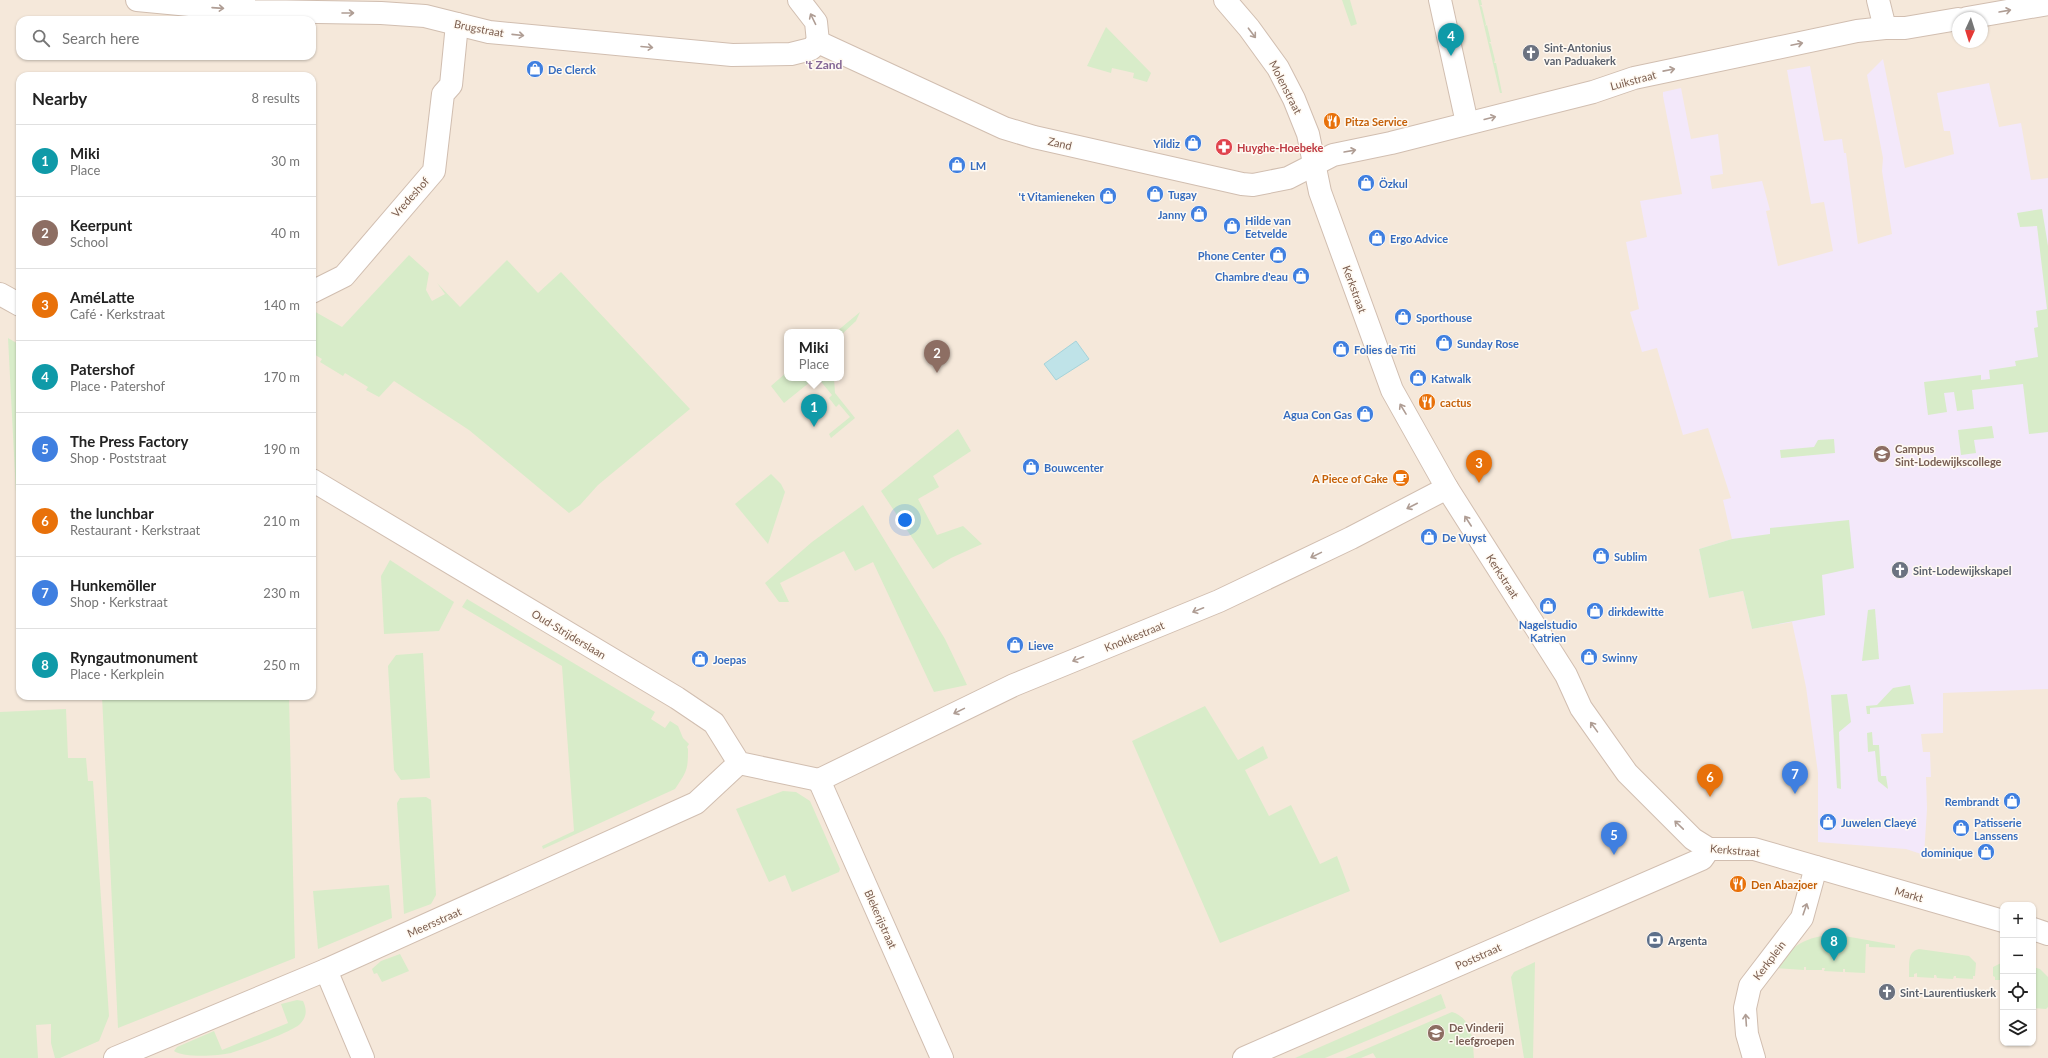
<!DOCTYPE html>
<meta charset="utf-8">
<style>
body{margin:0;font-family:Lato,sans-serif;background:#f6f6f6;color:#222}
.controls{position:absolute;right:12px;bottom:12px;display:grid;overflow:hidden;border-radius:8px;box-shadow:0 1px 3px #0004}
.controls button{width:36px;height:36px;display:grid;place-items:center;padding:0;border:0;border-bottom:1px solid #e0e0e0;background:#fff;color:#222;font:20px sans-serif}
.compass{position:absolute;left:1952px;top:12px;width:36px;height:36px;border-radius:50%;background:#fff;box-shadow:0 1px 3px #0004;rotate:184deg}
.you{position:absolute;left:905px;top:520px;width:14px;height:14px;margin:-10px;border:3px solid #fff;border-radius:50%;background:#1a73e8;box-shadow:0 0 0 6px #1a73e833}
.badge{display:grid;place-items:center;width:26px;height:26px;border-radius:50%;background:#0b8043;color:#fff;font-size:13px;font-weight:700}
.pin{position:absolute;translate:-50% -33px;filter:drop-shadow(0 1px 2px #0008)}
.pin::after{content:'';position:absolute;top:21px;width:14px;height:12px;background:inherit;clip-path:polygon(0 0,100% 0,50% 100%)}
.popup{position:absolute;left:784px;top:329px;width:60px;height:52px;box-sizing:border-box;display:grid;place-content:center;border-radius:8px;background:#fff;filter:drop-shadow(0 1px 3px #0005);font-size:13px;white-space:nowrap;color:#767676}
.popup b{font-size:15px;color:#222}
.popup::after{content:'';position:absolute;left:50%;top:100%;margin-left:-8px;border:8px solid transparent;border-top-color:#fff}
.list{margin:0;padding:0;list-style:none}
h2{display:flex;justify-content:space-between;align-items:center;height:52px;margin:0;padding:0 16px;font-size:17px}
h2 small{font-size:13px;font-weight:400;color:#767676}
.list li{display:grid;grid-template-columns:26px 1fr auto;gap:12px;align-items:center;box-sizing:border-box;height:72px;padding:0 16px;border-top:1px solid #e0e0e0}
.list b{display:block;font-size:15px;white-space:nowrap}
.list p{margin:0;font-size:13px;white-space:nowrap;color:#767676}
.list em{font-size:13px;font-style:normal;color:#767676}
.icon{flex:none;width:22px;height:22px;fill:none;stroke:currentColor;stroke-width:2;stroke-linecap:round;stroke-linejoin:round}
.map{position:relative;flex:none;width:2048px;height:1058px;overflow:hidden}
.search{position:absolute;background:#fff;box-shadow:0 1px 3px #0004;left:16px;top:16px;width:300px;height:44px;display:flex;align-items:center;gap:10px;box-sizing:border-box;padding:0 14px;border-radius:12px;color:#767676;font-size:15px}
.panel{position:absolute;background:#fff;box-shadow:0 1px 3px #0004;left:16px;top:72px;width:300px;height:628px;border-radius:12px}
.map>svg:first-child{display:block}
.residential{fill:#f5e8da;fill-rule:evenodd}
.education{fill:#f3e8fa}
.green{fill:#d8ecc9}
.water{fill:#bfe3e8;stroke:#a5d3da}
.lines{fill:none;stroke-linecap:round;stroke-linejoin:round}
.minor-casing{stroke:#d1beb0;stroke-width:24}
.minor{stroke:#fff;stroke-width:22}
.oneway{stroke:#af9d94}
.labels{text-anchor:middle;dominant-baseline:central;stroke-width:3;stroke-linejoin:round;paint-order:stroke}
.street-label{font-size:11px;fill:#7a5c4d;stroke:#fffaf3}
.worship-label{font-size:11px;font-weight:bold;fill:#5b616d;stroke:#fffaf3;text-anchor:start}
.shop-label{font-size:11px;font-weight:bold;fill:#366cbe;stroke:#fffaf3;text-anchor:start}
.food-label{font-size:11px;font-weight:bold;fill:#c56008;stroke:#fffaf3;text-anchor:start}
.health-label{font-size:11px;font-weight:bold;fill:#be3a42;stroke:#fffaf3;text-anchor:start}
.education-label{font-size:11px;font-weight:bold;fill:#785e54;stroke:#fffaf3;text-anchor:start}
.service-label{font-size:11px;font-weight:bold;fill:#4e5e75;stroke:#fffaf3;text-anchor:start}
.neighbourhood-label{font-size:12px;font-weight:bold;fill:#846695;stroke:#fffaf3}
</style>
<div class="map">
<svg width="2048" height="1058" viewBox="0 0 2048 1058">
<rect width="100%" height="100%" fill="#fdf6ec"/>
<!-- residential -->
<path class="residential" d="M0 0H2048V1058H0ZM1958 18H1982V42H1958ZM20 20H312V56H20ZM20 76H312V696H20ZM787 332H841V378H787ZM2003 905H2033V1043H2003Z"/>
<!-- education -->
<path class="education" d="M1883 59 1905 168 1954 154 1950 131H1944L1937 93 1989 83 1999 127 2021 123 2031 180 2048 178V689L1943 693V733L1921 734 1923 752H1930L1931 777H1926L1927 809 1924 855 1906 849 1818 842V773L1806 687 1792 622 1752 629 1743 591 1709 598 1699 549 1732 539 1723 500 1731 498 1708 428 1683 435 1657 348 1642 352 1630 312 1639 309 1626 242 1647 237 1640 201 1682 194 1663 96V92L1681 88 1691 139 1718 134 1723 174 1710 176 1712 189 1762 181 1770 210 1766 211 1778 266 1833 251 1824 202 1811 204 1787 70 1810 66 1824 141 1842 139 1844 153H1846L1858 244 1892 234 1882 171 1883 158 1867 75Z"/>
<!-- green -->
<g class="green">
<path d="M1342 0H1350L1357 24 1351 26Z"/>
<path d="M1478 0H1481L1482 5H1480L1482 7 1486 24 1485 26 1487 25 1491 42H1489L1491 44 1495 60 1494 63H1496L1502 93H1500Z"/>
<path d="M1106 27 1151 73 1147 82 1133 78 1134 73 1112 68 1111 73 1087 66Z"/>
<path d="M2042 209 2048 246V432L2029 434 2023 384 1972 390 1974 409 1957 411 1954 392 1944 393 1947 412 1928 415 1924 382 1981 375V380L1990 379 1989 370 2016 366 2015 361 2038 357 2034 328 2038 327 2036 311 2047 309 2037 226 2020 227 2017 213Z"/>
<path d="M409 255 429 273 426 290 432 301 445 294 437 283 460 307 507 260 538 293 561 272 690 409 598 485 580 505 569 513 469 430 394 381 379 397 366 390 368 387 345 373 343 376 320 362 322 359 312 353V310L342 327Z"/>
<path d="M860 312 856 321 841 335V332H836Z"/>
<path d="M8 338 20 345V571Z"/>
<path d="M787 372V378H815L784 403 771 386Z"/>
<path d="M818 378H834L835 393 855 418 831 438 829 434 850 417 839 404 836 407 829 398 832 395Z"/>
<path d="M1992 426 1994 438 1974 440 1976 453 1961 455 1958 430Z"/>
<path d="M958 429 971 451 933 476 939 487 918 499 937 535 963 526 982 544 951 558 933 569 881 491Z"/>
<path d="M1834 439 1835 453 1781 458 1780 450 1814 447 1818 440Z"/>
<path d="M771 474 781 484 785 492 768 544 735 504Z"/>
<path d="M863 505 945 639 967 685 934 692 873 562 855 571 844 551 780 583 789 602H779L765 583 812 542Z"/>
<path d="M1849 520 1854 568 1822 575 1825 615 1752 629 1743 591 1709 598 1699 549 1732 539 1770 534V528Z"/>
<path d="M390 560 454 602 439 631 384 634 381 576Z"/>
<path d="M467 599 655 712 651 719 665 728 670 721 678 726 683 738 689 744 687 747 688 749C688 770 687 771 675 789L543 849 542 846 574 831 562 666 462 607Z"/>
<path d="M1875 609 1879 659 1862 661 1868 610Z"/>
<path d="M423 653 430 778 401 780 394 770 388 666 396 655Z"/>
<path d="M1910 685 1914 704 1870 708V714H1867L1866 706 1877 705 1893 688Z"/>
<path d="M1847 694 1851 722 1839 732 1841 789 1837 788 1831 695Z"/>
<path d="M102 696H289L295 958 118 1028Z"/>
<path d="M1205 706 1238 760 1263 746 1268 758 1245 770 1269 816 1291 805 1320 864 1337 856 1350 891 1220 943 1132 741Z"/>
<path d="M66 709 68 758H86L88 781H93L109 1016 99 1041 60 1058H55L51 1043V1024L36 1025 38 1058H0V712Z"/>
<path d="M1872 732 1873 745H1879L1881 776H1886L1888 789 1878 781 1875 751 1868 752 1867 733Z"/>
<path d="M783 791 796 792 810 801 840 869 839 872 792 892 785 875 769 882 736 809Z"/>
<path d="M426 797 431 800 436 895 431 904 404 914 397 803 400 798Z"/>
<path d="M389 885 392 918 318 949 313 891Z"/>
<path d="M1839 935 1895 945V948L1869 947V944H1866L1865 973 1845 972V969H1843V972L1824 971 1825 968H1822V970H1806V967H1804V970L1774 968C1794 944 1807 935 1839 935Z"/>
<path d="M1919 949 1969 956 1976 963 1975 976H1973V979L1956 978V976H1954L1953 979 1937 978 1936 975H1934V978L1917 977V973L1914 974V977H1909C1910 966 1906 952 1919 949Z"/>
<path d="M400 954 409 971 382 982 377 973 374 974 372 969 381 961Z"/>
<path d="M1535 962 1533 1058H1524L1511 977 1514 972Z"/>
<path d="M2003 962V980H1995V977L1993 976V967Z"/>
<path d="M2033 967 2040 969 2048 977V1007L2046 1009 2033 1008 2035 982 2033 978Z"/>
<path d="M1441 994 1446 1008 1325 1058H1295Z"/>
<path d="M297 1000 303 1001C307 1009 307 1017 300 1024 292 1032 244 1049 231 1053 218 1056 184 1058 174 1051L177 1047 214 1031 222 1050 288 1023 281 1004Z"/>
<path d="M1452 1012C1472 1018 1473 1040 1474 1058H1376L1373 1053 1361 1058H1345Z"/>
</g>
<!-- water -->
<path class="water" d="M1076 341 1089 359 1056 380 1044 364Z"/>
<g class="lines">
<defs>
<g id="minor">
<path d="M137 0 253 11 381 13 425 16 489 32 732 55 791 54 811 49 818 42"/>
<path d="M799 0 816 22 818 42"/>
<path d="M1225 0 1249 28 1278 68 1294 99 1308 134 1320 192 1392 390 1447 488 1566 675 1581 708 1627 773 1693 839 1709 849H1754L2003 921"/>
<path d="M1440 0 1467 123"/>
<path d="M1878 0 1885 28"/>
<path d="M1967 18 2048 4"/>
<path d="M818 42 1004 128 1034 137 1242 184 1253 185 1288 178 1333 155 1391 143 1593 92 1634 78 1857 31 1885 28H1905L1958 19"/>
<path d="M312 292 344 276 434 171 443 94 451 85 457 24"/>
<path d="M0 294 20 305"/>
<path d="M312 480 677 698 714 723 739 763 819 780"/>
<path d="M819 780 1014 685 1219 601 1351 538 1447 488"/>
<path d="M819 780 942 1058"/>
<path d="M2033 929 2048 934"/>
<path d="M326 970 363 1058"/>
<path d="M115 1058 326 970 696 803 739 763"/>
<path d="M1244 1058 1702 859 1709 849"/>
<path d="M1754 1058 1747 1034 1745 1008 1750 986 1802 918 1816 867"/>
</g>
</defs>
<!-- minor casing -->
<use href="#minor" class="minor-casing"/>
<!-- minor -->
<use href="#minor" class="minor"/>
</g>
<!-- one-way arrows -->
<defs><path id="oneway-shaft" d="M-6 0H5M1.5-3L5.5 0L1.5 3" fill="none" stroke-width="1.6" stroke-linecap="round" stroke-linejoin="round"/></defs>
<g class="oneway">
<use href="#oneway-shaft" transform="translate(218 8) rotate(4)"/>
<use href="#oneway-shaft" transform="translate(2005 11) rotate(-10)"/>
<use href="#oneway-shaft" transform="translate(348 13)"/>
<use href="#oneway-shaft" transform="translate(813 19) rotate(-116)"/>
<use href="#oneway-shaft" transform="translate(1252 33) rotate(53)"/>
<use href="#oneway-shaft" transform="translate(518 35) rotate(6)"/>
<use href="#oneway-shaft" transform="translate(1797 44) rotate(-12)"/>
<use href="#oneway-shaft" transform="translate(647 47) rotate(5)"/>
<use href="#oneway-shaft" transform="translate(1669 70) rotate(-11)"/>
<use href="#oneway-shaft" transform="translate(1490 118) rotate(-14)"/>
<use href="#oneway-shaft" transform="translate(1350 151) rotate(-10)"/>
<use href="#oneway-shaft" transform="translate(1403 409) rotate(-121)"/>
<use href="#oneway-shaft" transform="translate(1412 506) rotate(153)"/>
<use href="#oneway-shaft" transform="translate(1468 521) rotate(-123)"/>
<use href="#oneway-shaft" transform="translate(1316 555) rotate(154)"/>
<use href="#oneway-shaft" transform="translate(1198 610) rotate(158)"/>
<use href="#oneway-shaft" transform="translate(1078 659) rotate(158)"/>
<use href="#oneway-shaft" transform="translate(959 711) rotate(154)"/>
<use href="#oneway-shaft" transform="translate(1594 727) rotate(-126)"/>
<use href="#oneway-shaft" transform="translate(1679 825) rotate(-136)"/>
<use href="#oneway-shaft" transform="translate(1805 909) rotate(-71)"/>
<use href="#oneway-shaft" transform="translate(1746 1020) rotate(-94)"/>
</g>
<!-- icons -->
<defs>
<symbol id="church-disc" viewBox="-11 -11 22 22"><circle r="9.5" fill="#6b7280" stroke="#fffaf3"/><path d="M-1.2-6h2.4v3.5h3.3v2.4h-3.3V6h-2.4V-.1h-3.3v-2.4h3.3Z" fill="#fff"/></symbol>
<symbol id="shop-disc" viewBox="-11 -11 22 22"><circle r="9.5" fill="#3f7fe0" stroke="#fffaf3"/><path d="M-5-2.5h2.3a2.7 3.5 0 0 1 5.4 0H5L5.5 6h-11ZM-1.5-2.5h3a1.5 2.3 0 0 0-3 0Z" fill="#fff"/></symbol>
<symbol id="restaurant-disc" viewBox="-11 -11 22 22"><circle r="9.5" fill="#e8710a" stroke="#fffaf3"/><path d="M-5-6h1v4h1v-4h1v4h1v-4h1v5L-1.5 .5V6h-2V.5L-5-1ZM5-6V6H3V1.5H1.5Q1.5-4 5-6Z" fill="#fff"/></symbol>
<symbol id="pharmacy-disc" viewBox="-11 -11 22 22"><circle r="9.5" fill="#e0444e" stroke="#fffaf3"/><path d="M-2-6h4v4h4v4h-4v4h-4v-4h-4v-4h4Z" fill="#fff"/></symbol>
<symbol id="school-disc" viewBox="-11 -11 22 22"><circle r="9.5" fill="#8d6e63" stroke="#fffaf3"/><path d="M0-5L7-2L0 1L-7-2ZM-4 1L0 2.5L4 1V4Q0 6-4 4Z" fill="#fff"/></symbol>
<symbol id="cafe-disc" viewBox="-11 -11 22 22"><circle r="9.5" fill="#e8710a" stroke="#fffaf3"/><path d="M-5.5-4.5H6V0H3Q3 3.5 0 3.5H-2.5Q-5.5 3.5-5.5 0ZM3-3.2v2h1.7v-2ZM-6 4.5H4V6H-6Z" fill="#fff"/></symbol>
<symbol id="bank-disc" viewBox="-11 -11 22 22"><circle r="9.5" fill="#5c6f8a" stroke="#fffaf3"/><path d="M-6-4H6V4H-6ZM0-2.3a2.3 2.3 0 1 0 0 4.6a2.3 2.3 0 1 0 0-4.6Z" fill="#fff"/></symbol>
</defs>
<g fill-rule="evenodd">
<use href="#church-disc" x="1521" y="43" width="20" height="20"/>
<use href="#shop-disc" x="525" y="59" width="20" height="20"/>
<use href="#restaurant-disc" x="1322" y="111" width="20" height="20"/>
<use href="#shop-disc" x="1183" y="133" width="20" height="20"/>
<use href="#pharmacy-disc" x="1214" y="137" width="20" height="20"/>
<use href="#shop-disc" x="947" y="155" width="20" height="20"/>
<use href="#shop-disc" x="1356" y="173" width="20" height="20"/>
<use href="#shop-disc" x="1145" y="184" width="20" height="20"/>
<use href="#shop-disc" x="1098" y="186" width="20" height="20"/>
<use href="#shop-disc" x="1189" y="204" width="20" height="20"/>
<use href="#shop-disc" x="1222" y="216" width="20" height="20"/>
<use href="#shop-disc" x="1367" y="228" width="20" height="20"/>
<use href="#shop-disc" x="1268" y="245" width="20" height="20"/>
<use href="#shop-disc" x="1291" y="266" width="20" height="20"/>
<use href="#shop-disc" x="1393" y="307" width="20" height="20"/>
<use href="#shop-disc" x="1434" y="333" width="20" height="20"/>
<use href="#shop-disc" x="1331" y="339" width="20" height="20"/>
<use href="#shop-disc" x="1408" y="368" width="20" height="20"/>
<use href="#restaurant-disc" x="1417" y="392" width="20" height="20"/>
<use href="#shop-disc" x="1355" y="404" width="20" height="20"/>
<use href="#school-disc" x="1872" y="444" width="20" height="20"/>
<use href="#shop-disc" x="1021" y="457" width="20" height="20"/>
<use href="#cafe-disc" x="1391" y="468" width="20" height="20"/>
<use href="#shop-disc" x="1419" y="527" width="20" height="20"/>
<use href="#shop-disc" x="1591" y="546" width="20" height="20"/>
<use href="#church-disc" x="1890" y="560" width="20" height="20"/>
<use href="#shop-disc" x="1538" y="596" width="20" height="20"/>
<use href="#shop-disc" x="1585" y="601" width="20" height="20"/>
<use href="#shop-disc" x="1005" y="635" width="20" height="20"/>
<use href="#shop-disc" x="1579" y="647" width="20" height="20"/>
<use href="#shop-disc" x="690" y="649" width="20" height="20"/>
<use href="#shop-disc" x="2002" y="791" width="20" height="20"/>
<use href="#shop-disc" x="1818" y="812" width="20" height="20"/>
<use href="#shop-disc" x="1951" y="818" width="20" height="20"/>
<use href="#shop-disc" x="1976" y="842" width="20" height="20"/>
<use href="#restaurant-disc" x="1728" y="874" width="20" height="20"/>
<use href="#bank-disc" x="1645" y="930" width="20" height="20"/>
<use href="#church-disc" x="1877" y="982" width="20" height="20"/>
<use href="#school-disc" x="1426" y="1023" width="20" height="20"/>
</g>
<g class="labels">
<!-- street labels -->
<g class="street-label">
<text transform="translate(479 28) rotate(11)">Brugstraat</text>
<text transform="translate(1633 80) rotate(-15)">Luikstraat</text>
<text transform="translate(1286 87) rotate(63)">Molenstraat</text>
<text transform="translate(1060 143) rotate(13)">Zand</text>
<text transform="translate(410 197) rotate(-48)">Vredeshof</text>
<text transform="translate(1355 289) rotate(70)">Kerkstraat</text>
<text transform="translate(1503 576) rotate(57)">Kerkstraat</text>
<text transform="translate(569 634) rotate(31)">Oud-Strijderslaan</text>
<text transform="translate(1134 636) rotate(-22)">Knokkestraat</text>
<text transform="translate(1735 850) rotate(5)">Kerkstraat</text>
<text transform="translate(1909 894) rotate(16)">Markt</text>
<text transform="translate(881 919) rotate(66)">Blekerijstraat</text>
<text transform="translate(434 922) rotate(-24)">Meersstraat</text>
<text transform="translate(1478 956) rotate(-24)">Poststraat</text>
<text transform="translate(1769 960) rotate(-53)">Kerkplein</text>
</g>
<!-- worship labels -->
<g class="worship-label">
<text x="1544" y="47">Sint-Antonius<tspan x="1544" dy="13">van Paduakerk</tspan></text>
<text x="1913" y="570">Sint-Lodewijkskapel</text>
<text x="1900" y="992">Sint-Laurentiuskerk</text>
</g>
<!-- shop labels -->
<g class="shop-label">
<text x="548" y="69">De Clerck</text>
<text x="1180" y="143" text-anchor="end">Yildiz</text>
<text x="970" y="165">LM</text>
<text x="1379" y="183">Özkul</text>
<text x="1168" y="194">Tugay</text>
<text x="1095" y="196" text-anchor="end">'t Vitamieneken</text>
<text x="1186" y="214" text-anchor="end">Janny</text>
<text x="1245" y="220">Hilde van<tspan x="1245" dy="13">Eetvelde</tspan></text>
<text x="1390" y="238">Ergo Advice</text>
<text x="1265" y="255" text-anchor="end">Phone Center</text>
<text x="1288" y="276" text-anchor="end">Chambre d'eau</text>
<text x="1416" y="317">Sporthouse</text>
<text x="1457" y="343">Sunday Rose</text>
<text x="1354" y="349">Folies de Titi</text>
<text x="1431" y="378">Katwalk</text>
<text x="1352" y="414" text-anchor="end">Agua Con Gas</text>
<text x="1044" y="467">Bouwcenter</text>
<text x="1442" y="537">De Vuyst</text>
<text x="1614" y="556">Sublim</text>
<text x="1608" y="611">dirkdewitte</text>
<text x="1548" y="624" text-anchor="middle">Nagelstudio<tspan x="1548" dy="13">Katrien</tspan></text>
<text x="1028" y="645">Lieve</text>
<text x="1602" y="657">Swinny</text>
<text x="713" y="659">Joepas</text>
<text x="1999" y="801" text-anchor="end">Rembrandt</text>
<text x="1841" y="822">Juwelen Claeyé</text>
<text x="1974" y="822">Patisserie<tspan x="1974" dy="13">Lanssens</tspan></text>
<text x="1973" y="852" text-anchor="end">dominique</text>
</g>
<!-- food labels -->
<g class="food-label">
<text x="1345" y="121">Pitza Service</text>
<text x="1440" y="402">cactus</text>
<text x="1388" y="478" text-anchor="end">A Piece of Cake</text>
<text x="1751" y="884">Den Abazjoer</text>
</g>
<!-- health labels -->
<g class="health-label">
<text x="1237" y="147">Huyghe-Hoebeke</text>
</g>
<!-- education labels -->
<g class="education-label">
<text x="1895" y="448">Campus<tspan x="1895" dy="13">Sint-Lodewijkscollege</tspan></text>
<text x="1449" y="1027">De Vinderij<tspan x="1449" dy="13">- leefgroepen</tspan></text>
</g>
<!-- service labels -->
<g class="service-label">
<text x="1668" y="940">Argenta</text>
</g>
<!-- neighbourhood labels -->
<g class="neighbourhood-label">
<text x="824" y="64">'t Zand</text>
</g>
</g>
</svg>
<div class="controls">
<button>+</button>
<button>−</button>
<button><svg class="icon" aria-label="locate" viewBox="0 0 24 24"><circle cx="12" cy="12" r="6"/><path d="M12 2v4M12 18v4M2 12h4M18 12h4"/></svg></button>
<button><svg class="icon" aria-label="layers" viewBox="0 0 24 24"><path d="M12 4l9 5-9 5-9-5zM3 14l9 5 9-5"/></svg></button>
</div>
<svg class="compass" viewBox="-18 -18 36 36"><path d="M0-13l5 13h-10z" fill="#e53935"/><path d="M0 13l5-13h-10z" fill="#767676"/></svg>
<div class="you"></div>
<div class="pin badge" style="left:814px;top:427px;background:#0f9aa8">1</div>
<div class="popup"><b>Miki</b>Place</div>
<div class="pin badge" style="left:937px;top:373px;background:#8d6e63">2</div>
<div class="pin badge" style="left:1479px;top:483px;background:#e8710a">3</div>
<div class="pin badge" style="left:1451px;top:56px;background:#0f9aa8">4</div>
<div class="pin badge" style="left:1614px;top:855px;background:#3f7fe0">5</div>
<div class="pin badge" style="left:1710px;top:797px;background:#e8710a">6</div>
<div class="pin badge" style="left:1795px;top:794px;background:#3f7fe0">7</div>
<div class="pin badge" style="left:1834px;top:961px;background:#0f9aa8">8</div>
<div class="search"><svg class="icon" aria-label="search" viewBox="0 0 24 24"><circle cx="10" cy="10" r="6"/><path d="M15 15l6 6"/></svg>Search here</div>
<section class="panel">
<h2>Nearby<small>8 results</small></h2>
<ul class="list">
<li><span class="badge" style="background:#0f9aa8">1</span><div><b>Miki</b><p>Place</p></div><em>30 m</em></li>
<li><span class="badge" style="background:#8d6e63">2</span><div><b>Keerpunt</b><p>School</p></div><em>40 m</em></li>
<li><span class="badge" style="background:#e8710a">3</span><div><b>AméLatte</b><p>Café · Kerkstraat</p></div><em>140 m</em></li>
<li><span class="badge" style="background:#0f9aa8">4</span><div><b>Patershof</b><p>Place · Patershof</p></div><em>170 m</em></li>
<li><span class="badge" style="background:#3f7fe0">5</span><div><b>The Press Factory</b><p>Shop · Poststraat</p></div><em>190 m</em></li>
<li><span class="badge" style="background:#e8710a">6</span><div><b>the lunchbar</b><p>Restaurant · Kerkstraat</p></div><em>210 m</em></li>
<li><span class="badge" style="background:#3f7fe0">7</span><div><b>Hunkemöller</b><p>Shop · Kerkstraat</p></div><em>230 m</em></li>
<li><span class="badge" style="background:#0f9aa8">8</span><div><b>Ryngautmonument</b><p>Place · Kerkplein</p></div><em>250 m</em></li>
</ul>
</section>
</div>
